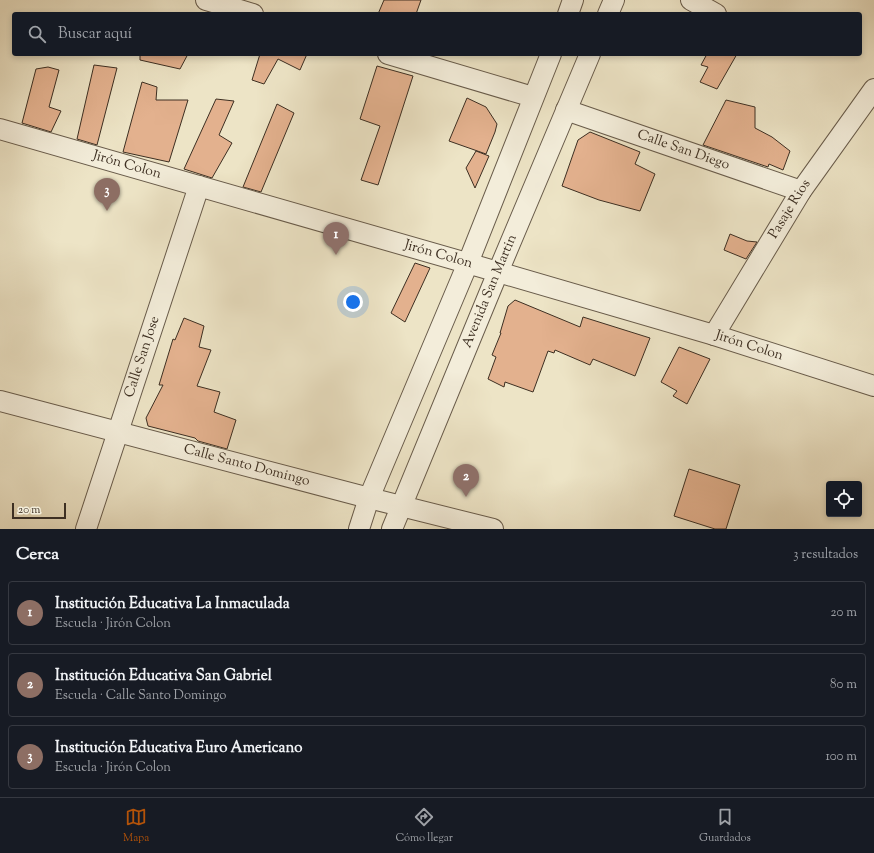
<!DOCTYPE html>
<html lang="es">
<meta charset="utf-8">
<style>
body{margin:0;font-family:"Sorts Mill Goudy",serif;background:#20242c;color:#f1f3f6}
.controls{position:absolute;right:12px;bottom:12px;display:grid;overflow:hidden;border-radius:4px;box-shadow:0 2px 6px #0003}
.controls button{width:36px;height:36px;display:grid;place-items:center;padding:0;border:0;border-bottom:1px solid #363941;background:#171b24;color:#f1f3f6;font:20px sans-serif}
.scale{position:absolute;left:12px;bottom:10px;width:54px;box-sizing:border-box;padding-left:4px;border:2px solid #3d2f22;border-top:0;font-size:11px;line-height:14px;white-space:nowrap;color:#3d2f22;-webkit-text-stroke:3px #f3edda;paint-order:stroke}
.you{position:absolute;left:353px;top:302px;width:14px;height:14px;margin:-10px;border:3px solid #fff;border-radius:50%;background:#1a73e8;box-shadow:0 0 0 6px #1a73e833}
.badge{display:grid;place-items:center;width:26px;height:26px;border-radius:50%;background:#b45309;color:#fff;font-size:13px;font-weight:700}
.pin{position:absolute;translate:-50% -33px;filter:drop-shadow(0 1px 2px #0008)}
.pin::after{content:'';position:absolute;top:21px;width:14px;height:12px;background:inherit;clip-path:polygon(0 0,100% 0,50% 100%)}
.list{margin:0;padding:0;list-style:none}
h2{display:flex;justify-content:space-between;align-items:center;height:52px;margin:0;padding:0 16px;font-size:17px}
h2 small{font-size:13px;font-weight:400;color:#9ea1a6}
.list li{display:grid;grid-template-columns:26px 1fr auto;gap:12px;align-items:center;box-sizing:border-box;height:64px;margin:0 8px 8px;padding:0 8px;border:1px solid #363941;border-radius:4px}
.list b{display:block;font-size:15px;white-space:nowrap}
.list p{margin:0;font-size:13px;white-space:nowrap;color:#9ea1a6}
.list em{font-size:13px;font-style:normal;color:#9ea1a6}
.icon{flex:none;width:22px;height:22px;fill:none;stroke:currentColor;stroke-width:2;stroke-linecap:round;stroke-linejoin:round}
.map{position:relative;flex:none;width:874px;height:529px;overflow:hidden}
.search{position:absolute;background:#171b24;box-shadow:0 2px 6px #0003;left:12px;right:12px;top:12px;height:44px;display:flex;align-items:center;gap:10px;box-sizing:border-box;padding:0 14px;border-radius:4px;color:#9ea1a6;font-size:15px}
.sheet{height:268px;background:#171b24}
nav{display:flex;justify-content:space-around;align-items:center;box-sizing:border-box;height:56px;border-top:1px solid #363941;background:#171b24;font-size:11px;color:#9ea1a6}
nav a{display:grid;justify-items:center;gap:2px}
nav .on{color:#b45309}
.map>svg:first-child{display:block}
.building{fill:#e3b18e;stroke:#3d2f22}
.lines{fill:none;stroke-linecap:round;stroke-linejoin:round}
.minor-casing{stroke:#695c4b;stroke-width:22}
.minor{stroke:#f3edda;stroke-width:20}
.labels{text-anchor:middle;dominant-baseline:central;stroke-width:3.5;stroke-linejoin:round;paint-order:stroke}
.street-label{font-size:14px;fill:#3d2f22;stroke:#f3edda}
</style>
<div class="map">
<svg width="874" height="529" viewBox="0 0 874 529">
<rect width="100%" height="100%" fill="#ede4c6"/>
<filter id="stains"><feTurbulence type="fractalNoise" baseFrequency=".005" numOctaves="4"/><feColorMatrix values="0 0 0 0 .2 0 0 0 0 .09 0 0 0 0 .02 0 0 0 .5 -.17"/></filter>
<radialGradient id="worn" r=".72"><stop offset=".6" stop-color="#630" stop-opacity="0"/><stop offset="1" stop-color="#630" stop-opacity=".3"/></radialGradient>
<!-- building -->
<g class="building">
<path d="M384 0H421L416 14H378Z"/>
<path d="M140 54H188L180 69 140 60Z"/>
<path d="M260 54H307L300 70 278 59 264 84 252 80Z"/>
<path d="M707 54H737L717 89 700 82 708 67 701 65Z"/>
<path d="M94 65 117 68 97 145 77 139Z"/>
<path d="M377 66 413 76 378 185 361 180 380 126 360 119Z"/>
<path d="M48 67 59 70 49 107 61 111 51 132 22 123 36 69Z"/>
<path d="M142 82 157 87 156 100H188L169 162 123 152Z"/>
<path d="M467 98 486 107 497 124 495 132 486 154 449 141Z"/>
<path d="M216 99 234 101 219 135 232 143 212 178 184 169Z"/>
<path d="M726 100 755 107V128L772 137 790 151 783 170 769 164 768 167 703 145Z"/>
<path d="M277 104 294 113 261 192 243 187Z"/>
<path d="M590 132 640 152 635 164 655 174 640 211 599 200 562 186 578 140Z"/>
<path d="M476 151 489 156 475 188 466 168Z"/>
<path d="M730 234 747 241 757 242 746 259 724 250Z"/>
<path d="M415 263 430 268 405 322 391 313Z"/>
<path d="M515 300 580 327 583 317 650 338 635 376 593 359 590 365 555 350 554 353 548 351 533 392 505 382 504 387 488 379 496 357 492 355 501 333H500L508 306Z"/>
<path d="M184 318 204 326 199 347 211 350 197 386 220 392 214 412 236 420 227 449 198 441 195 438 148 426 146 418 163 385H159L173 339 175 340Z"/>
<path d="M679 347 710 359 687 404 673 396 677 391 661 382Z"/>
<path d="M689 469 740 485 726 529H715L674 516Z"/>
</g>
<g class="lines">
<defs>
<g id="minor">
<path d="M206 0 253 14"/>
<path d="M691 0 716 14"/>
<path d="M568 14 573 0"/>
<path d="M608 14 614 0"/>
<path d="M388 54 533 97"/>
<path id="s1" d="M566 110 801 191"/>
<path id="s2" d="M0 129 498 272 714 335 874 386"/>
<path id="s3" d="M714 335 801 191 874 89"/>
<path id="s4" d="M0 401 369 498 493 529"/>
<path id="s5" d="M86 529 199 186"/>
<path d="M359 529 369 498 468 263 551 54"/>
<path id="s6" d="M392 529 498 272 590 54"/>
</g>
</defs>
<!-- minor casing -->
<use href="#minor" class="minor-casing"/>
<!-- minor -->
<use href="#minor" class="minor"/>
</g>
<g class="labels">
<!-- street labels -->
<g class="street-label">
<text stroke="none"><textPath href="#s1" startOffset="124">Calle San Diego</textPath></text>
<text stroke="none"><textPath href="#s2" startOffset="132">Jirón Colon</textPath></text>
<text stroke="none"><textPath href="#s3" startOffset="147">Pasaje Rios</textPath></text>
<text stroke="none"><textPath href="#s2" startOffset="456">Jirón Colon</textPath></text>
<text stroke="none"><textPath href="#s6" startOffset="257">Avenida San Martin</textPath></text>
<text stroke="none"><textPath href="#s2" startOffset="780">Jirón Colon</textPath></text>
<text stroke="none"><textPath href="#s5" startOffset="181">Calle San Jose</textPath></text>
<text stroke="none"><textPath href="#s4" startOffset="255">Calle Santo Domingo</textPath></text>
</g>
</g>
<rect width="100%" height="100%" filter="url(#stains)"/>
<rect width="100%" height="100%" fill="url(#worn)"/>
</svg>
<div class="controls">
<button><svg class="icon" aria-label="locate" viewBox="0 0 24 24"><circle cx="12" cy="12" r="6"/><path d="M12 2v4M12 18v4M2 12h4M18 12h4"/></svg></button>
</div>
<div class="scale">20 m</div>
<div class="you"></div>
<div class="pin badge" style="left:336px;top:255px;background:#8d6e63">1</div>
<div class="pin badge" style="left:466px;top:497px;background:#8d6e63">2</div>
<div class="pin badge" style="left:107px;top:211px;background:#8d6e63">3</div>
<div class="search"><svg class="icon" aria-label="search" viewBox="0 0 24 24"><circle cx="10" cy="10" r="6"/><path d="M15 15l6 6"/></svg>Buscar aquí</div>
</div>
<section class="sheet">
<h2>Cerca<small>3 resultados</small></h2>
<ul class="list">
<li><span class="badge" style="background:#8d6e63">1</span><div><b>Institución Educativa La Inmaculada</b><p>Escuela · Jirón Colon</p></div><em>20 m</em></li>
<li><span class="badge" style="background:#8d6e63">2</span><div><b>Institución Educativa San Gabriel</b><p>Escuela · Calle Santo Domingo</p></div><em>80 m</em></li>
<li><span class="badge" style="background:#8d6e63">3</span><div><b>Institución Educativa Euro Americano</b><p>Escuela · Jirón Colon</p></div><em>100 m</em></li>
</ul>
</section>
<nav>
<a class="on"><svg class="icon" aria-label="map" viewBox="0 0 24 24"><path d="M3 6l6-2 6 2 6-2v14l-6 2-6-2-6 2zM9 4v14M15 6v14"/></svg>Mapa</a>
<a><svg class="icon" aria-label="directions" viewBox="0 0 24 24"><path d="M12 3l9 9-9 9-9-9zM9 14v-3h6M13 9l2 2-2 2"/></svg>Cómo llegar</a>
<a><svg class="icon" aria-label="saved" viewBox="0 0 24 24"><path d="M7 4h10v16l-5-4-5 4z"/></svg>Guardados</a>
</nav>
